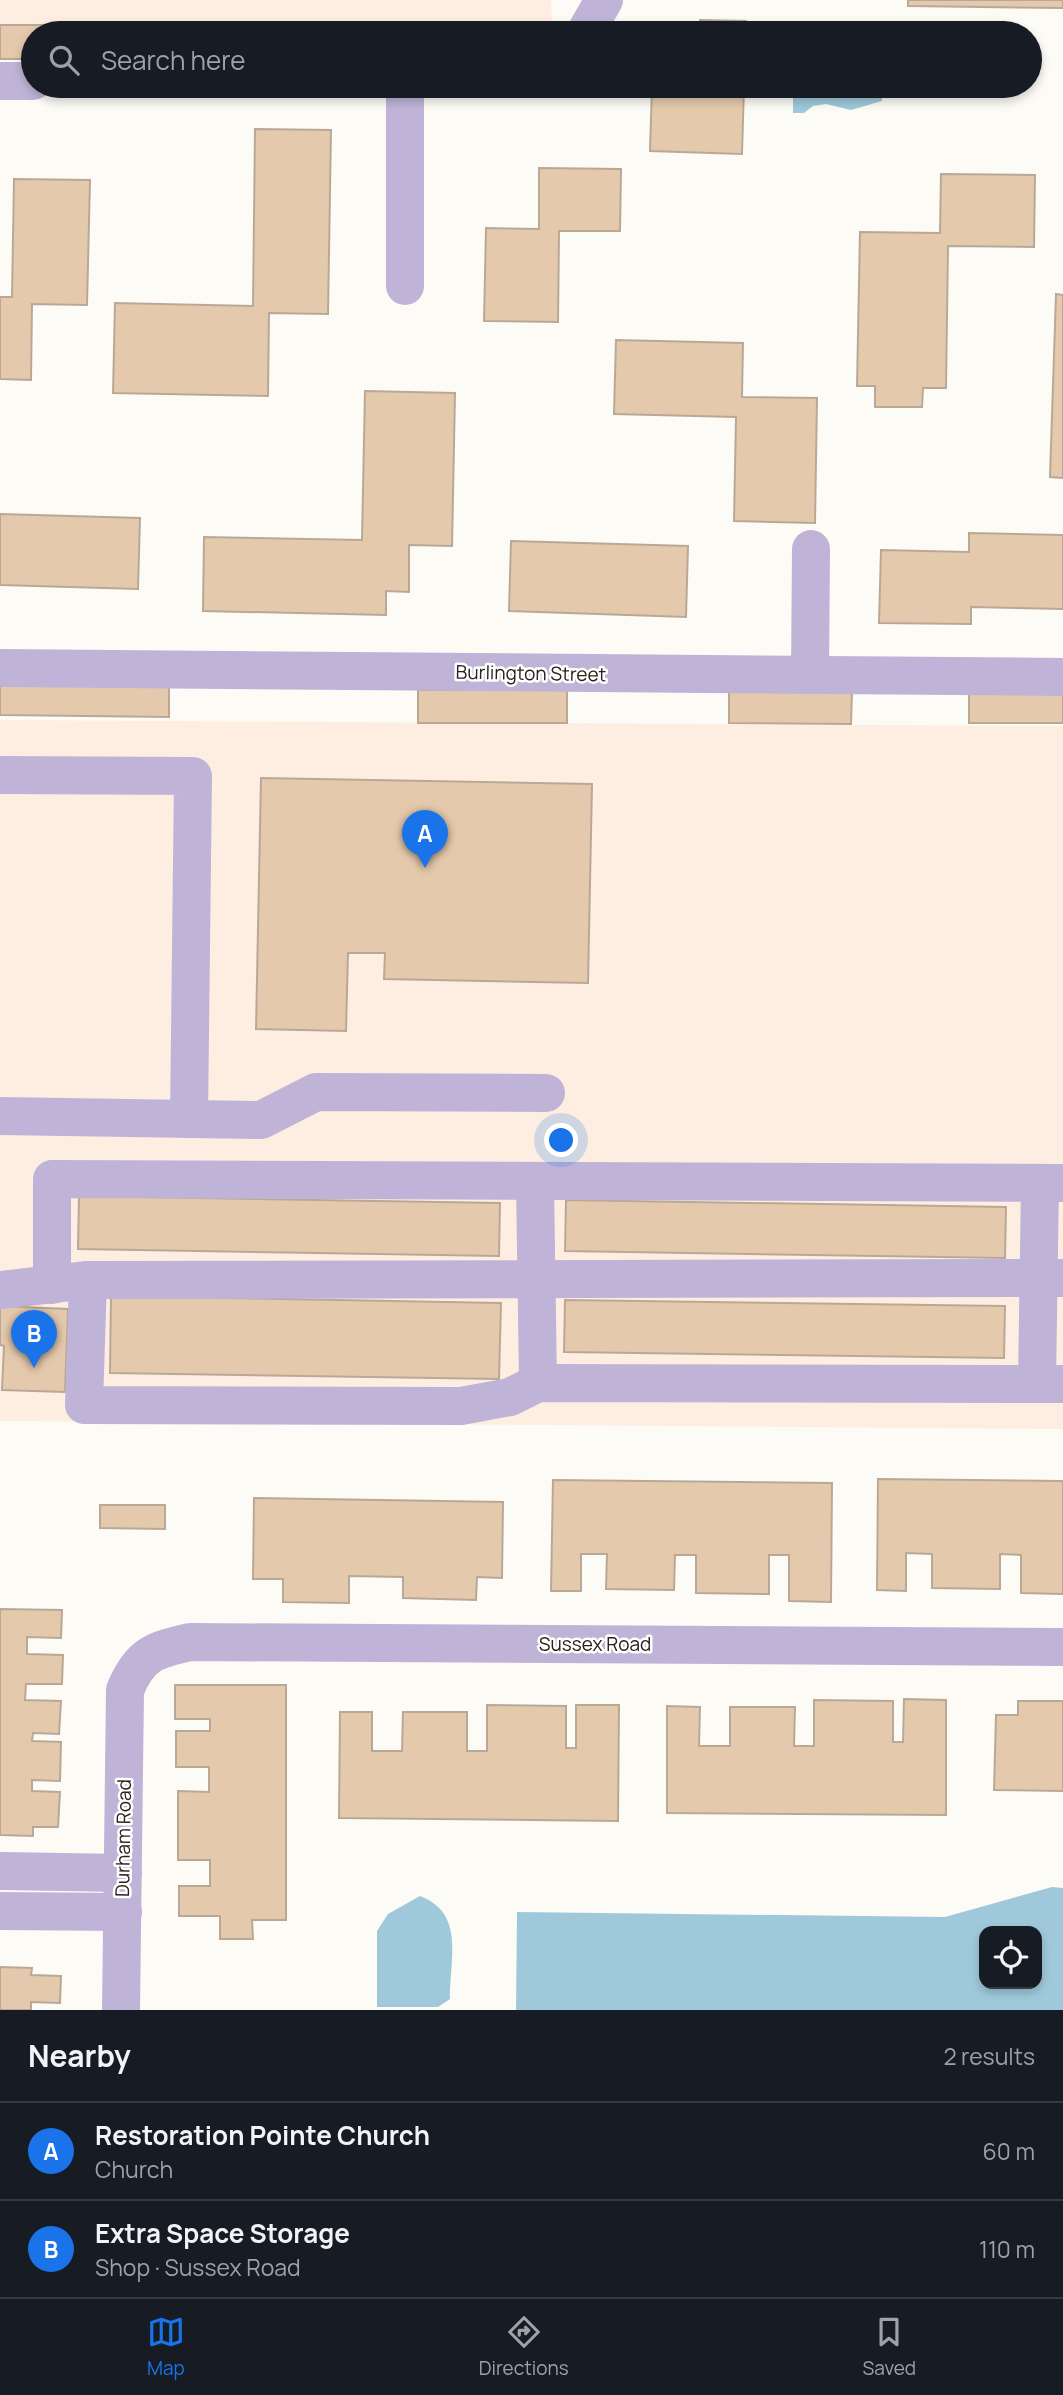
<!DOCTYPE html>
<meta charset="utf-8">
<style>
body{margin:0;font-family:Manrope,sans-serif;background:#20242c;color:#f1f3f6}
.controls{position:absolute;right:21px;bottom:21px;display:grid;overflow:hidden;border-radius:14px;box-shadow:0 4px 10px #0003}
.controls button{width:63px;height:63px;display:grid;place-items:center;padding:0;border:0;border-bottom:2px solid #363941;background:#171b24;color:#f1f3f6;font:35px sans-serif}
.you{position:absolute;left:562px;top:1141px;width:24px;height:24px;margin:-18px;border:5px solid #fff;border-radius:50%;background:#1a73e8;box-shadow:0 0 0 10px #1a73e833}
.badge{display:grid;place-items:center;width:46px;height:46px;border-radius:50%;background:#1a73e8;color:#fff;font-size:23px;font-weight:700}
.pin{position:absolute;translate:-50% -58px;filter:drop-shadow(0 2px 4px #0008)}
.pin::after{content:'';position:absolute;top:37px;width:24px;height:21px;background:inherit;clip-path:polygon(0 0,100% 0,50% 100%)}
.list{margin:0;padding:0;list-style:none}
h2{display:flex;justify-content:space-between;align-items:center;height:91px;margin:0;padding:0 28px;font-size:30px}
h2 small{font-size:23px;font-weight:400;color:#9ea1a6}
.list li{display:grid;grid-template-columns:46px 1fr auto;gap:21px;align-items:center;box-sizing:border-box;height:98px;padding:0 28px;border-top:2px solid #363941}
.list b{display:block;font-size:26px;white-space:nowrap}
.list p{margin:0;font-size:23px;white-space:nowrap;color:#9ea1a6}
.list em{font-size:23px;font-style:normal;color:#9ea1a6}
.icon{flex:none;width:38px;height:38px;fill:none;stroke:currentColor;stroke-width:2;stroke-linecap:round;stroke-linejoin:round}
.map{position:relative;flex:none;width:1063px;height:2010px;overflow:hidden}
.search{position:absolute;background:#171b24;box-shadow:0 4px 10px #0003;left:21px;right:21px;top:21px;height:77px;display:flex;align-items:center;gap:18px;box-sizing:border-box;padding:0 24px;border-radius:38px;color:#9ea1a6;font-size:26px}
.sheet{height:287px;background:#171b24}
nav{display:flex;justify-content:space-around;align-items:center;box-sizing:border-box;height:98px;border-top:2px solid #363941;background:#171b24;font-size:19px;color:#9ea1a6}
nav a{display:grid;justify-items:center;gap:4px}
nav .on{color:#1a73e8}
.map>svg:first-child{display:block}
.commercial{fill:#feeee2}
.water{fill:#9fc9da;fill-rule:evenodd}
.building{fill:#e5c9ac;stroke:#baa896;stroke-width:2}
.lines{fill:none;stroke-linecap:round;stroke-linejoin:round}
.minor{stroke:#bfb4d7;stroke-width:38}
.labels{text-anchor:middle;dominant-baseline:central;stroke-width:5;stroke-linejoin:round;paint-order:stroke}
.street-label{font-size:19px;fill:#262219;stroke:#fff}
</style>
<div class="map">
<svg width="1063" height="2010" viewBox="0 0 1063 2010">
<rect width="100%" height="100%" fill="#fdfbf6"/>
<!-- commercial -->
<g class="commercial">
<path d="M0 0H551L552 25H0Z"/>
<path d="M0 720 1063 726V1429L0 1421Z"/>
</g>
<!-- water -->
<g class="water">
<path d="M793 86H882V101L851 110 826 104 813 106 804 113H793Z"/>
<path d="M1052 1887 1063 1888V2010H516L517 1912 945 1917ZM1037 1931V1984H984V1931Z"/>
<path d="M420 1896C465 1913 450 1958 450 1999L438 2007H377V1931L388 1914Z"/>
</g>
<!-- building -->
<g class="building">
<path d="M908 0H1063V8L908 6Z"/>
<path d="M700 20 746 21 745 33H700Z"/>
<path d="M0 25H116V33H33V59H0Z"/>
<rect x="326" y="27" width="180" height="6"/>
<path d="M652 86H744L742 154 650 151Z"/>
<path d="M255 129 331 130 328 314 269 313 268 396 113 393 115 303 253 306Z"/>
<path d="M539 168 621 169 620 231H559L558 322 484 321 486 228 539 229Z"/>
<path d="M941 174 1035 175 1034 247 948 246 946 388H923L922 407H875V386H857L860 232 940 233Z"/>
<path d="M14 179 90 180 87 305 32 304 31 380 0 379V297H12Z"/>
<path d="M1056 294 1063 295V478L1050 477Z"/>
<path d="M616 340 743 343 742 397 817 398 815 523 734 521 736 417 614 414Z"/>
<path d="M365 391 455 393 452 546 409 545V592L386 591V615L203 611 204 537 362 540Z"/>
<path d="M0 514 140 518 138 589 0 585Z"/>
<path d="M969 533 1063 535V609L971 607V624L879 623 881 550 969 552Z"/>
<path d="M511 541 688 546 686 617 509 611Z"/>
<path d="M0 686H169V717L0 715Z"/>
<rect x="418" y="690" width="149" height="33"/>
<path d="M729 692H852L851 724 729 723Z"/>
<rect x="969" y="693" width="94" height="30"/>
<path d="M261 778 592 784 588 983 384 979 385 953H348L346 1031 256 1029Z"/>
<path d="M79 1196 500 1203 499 1256 78 1249Z"/>
<path d="M566 1200 1006 1207 1005 1258 565 1251Z"/>
<path d="M111 1296 501 1303 499 1379 110 1373Z"/>
<path d="M565 1300 1005 1306 1004 1358 564 1352Z"/>
<path d="M0 1306 68 1309 65 1392 2 1390 4 1346 0 1345Z"/>
<path d="M878 1479 1063 1481V1594L1021 1593V1555L1000 1554V1589L932 1588V1554L906 1553V1591L877 1590Z"/>
<path d="M553 1480 832 1483 831 1602 789 1601V1555H769V1594L696 1593V1555H675L674 1590 606 1589 607 1554H581V1591H551Z"/>
<path d="M254 1498 503 1502 502 1578 477 1577 476 1600 403 1598V1577L349 1576V1603L283 1602V1579H253Z"/>
<path d="M100 1505H165V1529L100 1528Z"/>
<path d="M0 1609 62 1610 61 1638 27 1637V1654L63 1655 62 1684H26L25 1700 61 1701 59 1734 33 1733 32 1741 61 1742 60 1781 32 1780V1791L60 1792 58 1827H33V1836L0 1835Z"/>
<path d="M175 1685H286V1920H252L253 1939H220V1916H179V1886H210V1860H178V1791L209 1792V1767H176V1731H210V1719H175Z"/>
<path d="M904 1699 946 1700V1815L667 1813V1706L700 1707 699 1746H730V1707H795L794 1746H814V1700L893 1701V1742H903Z"/>
<path d="M1018 1701H1063V1791L994 1790 996 1715H1018Z"/>
<path d="M487 1705 566 1706V1748H576V1705H619L618 1821 339 1818 340 1712H372V1751H402L403 1712H467V1751H487Z"/>
<path d="M0 1967 32 1968 31 1975 61 1976 60 2003 31 2002V2010H0Z"/>
</g>
<g class="lines">
<!-- minor -->
<g class="minor">
<path d="M585 33 604 0"/>
<path d="M0 81H33"/>
<path d="M405 286V86"/>
<path d="M0 668 1063 677"/>
<path d="M810 675 811 549"/>
<path d="M0 775 193 776 189 1119"/>
<path d="M0 1116 261 1120 316 1092 546 1093"/>
<path d="M535 1182 538 1383"/>
<path d="M88 1280 84 1405 461 1406 510 1397 538 1383 1063 1384"/>
<path d="M52 1285V1179L1063 1183"/>
<path d="M0 1290 88 1280 1063 1278"/>
<path d="M1037 1384 1040 1183"/>
<path d="M0 1871 123 1873"/>
<path d="M0 1911 123 1912"/>
<path d="M121 2010 125 1690C140 1654 154 1650 190 1642L1063 1647"/>
</g>
</g>
<g class="labels">
<!-- street labels -->
<g class="street-label">
<text transform="translate(531 673) rotate(1)">Burlington Street</text>
<text x="595" y="1644">Sussex Road</text>
<text transform="translate(123 1838) rotate(-89)">Durham Road</text>
</g>
</g>
</svg>
<div class="controls">
<button><svg class="icon" aria-label="locate" viewBox="0 0 24 24"><circle cx="12" cy="12" r="6"/><path d="M12 2v4M12 18v4M2 12h4M18 12h4"/></svg></button>
</div>
<div class="you"></div>
<div class="pin badge" style="left:425px;top:868px">A</div>
<div class="pin badge" style="left:34px;top:1368px">B</div>
<div class="search"><svg class="icon" aria-label="search" viewBox="0 0 24 24"><circle cx="10" cy="10" r="6"/><path d="M15 15l6 6"/></svg>Search here</div>
</div>
<section class="sheet">
<h2>Nearby<small>2 results</small></h2>
<ul class="list">
<li><span class="badge">A</span><div><b>Restoration Pointe Church</b><p>Church</p></div><em>60 m</em></li>
<li><span class="badge">B</span><div><b>Extra Space Storage</b><p>Shop · Sussex Road</p></div><em>110 m</em></li>
</ul>
</section>
<nav>
<a class="on"><svg class="icon" aria-label="map" viewBox="0 0 24 24"><path d="M3 6l6-2 6 2 6-2v14l-6 2-6-2-6 2zM9 4v14M15 6v14"/></svg>Map</a>
<a><svg class="icon" aria-label="directions" viewBox="0 0 24 24"><path d="M12 3l9 9-9 9-9-9zM9 14v-3h6M13 9l2 2-2 2"/></svg>Directions</a>
<a><svg class="icon" aria-label="saved" viewBox="0 0 24 24"><path d="M7 4h10v16l-5-4-5 4z"/></svg>Saved</a>
</nav>
